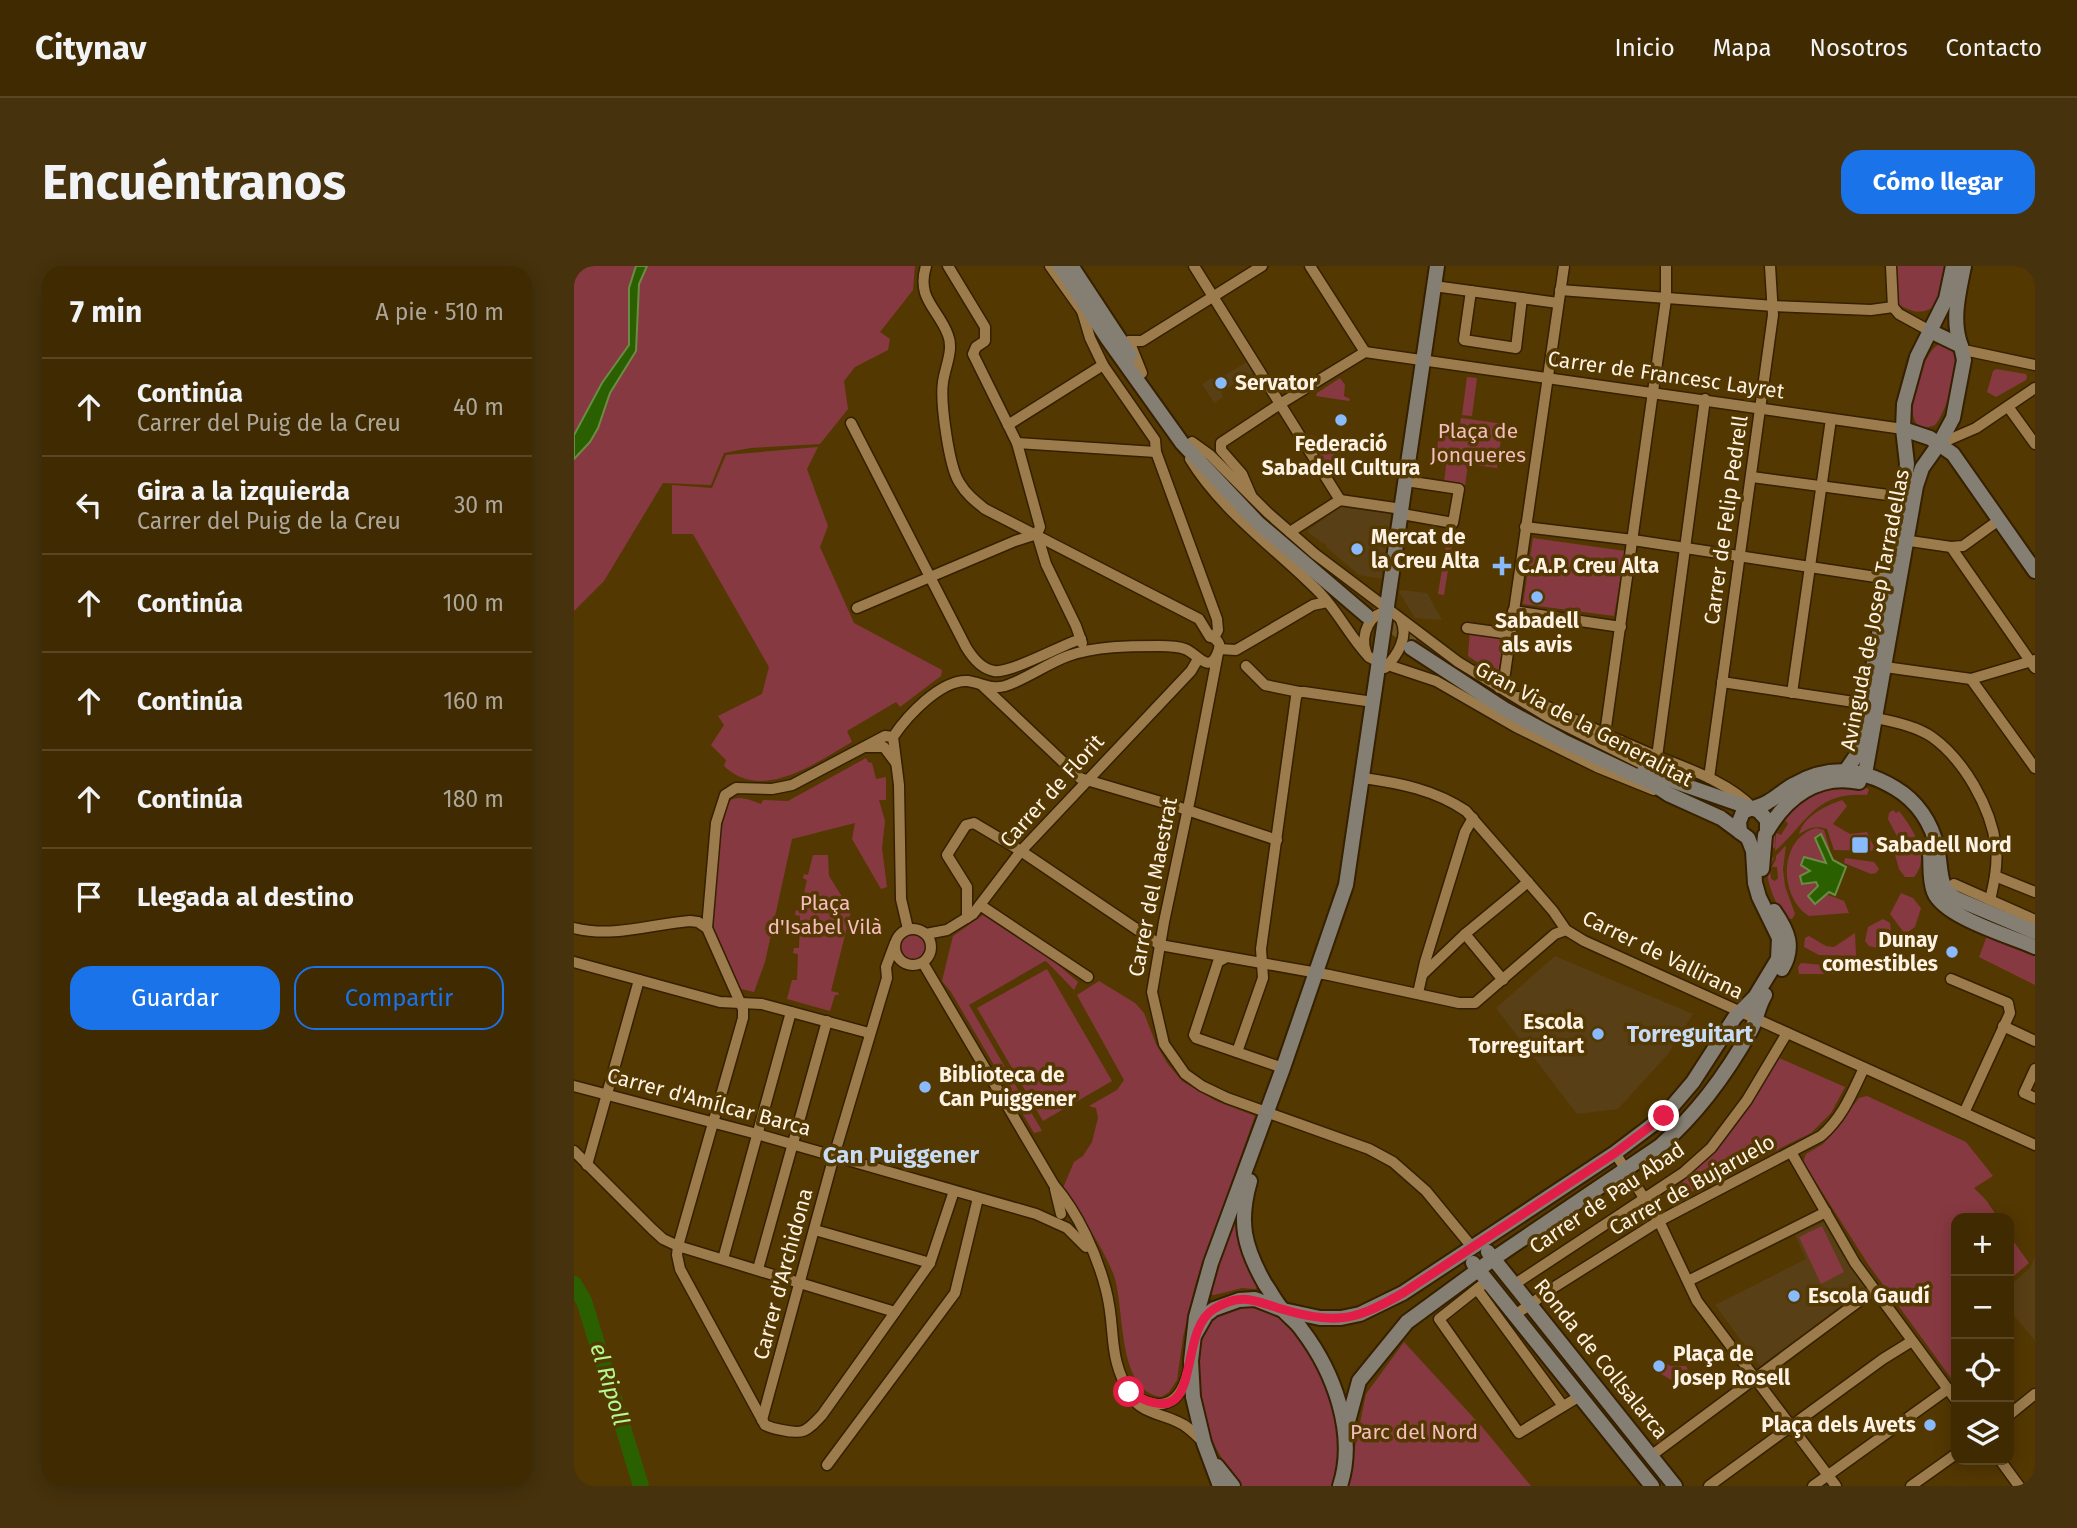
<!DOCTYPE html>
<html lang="es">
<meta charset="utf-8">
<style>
body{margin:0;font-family:"Fira Sans",sans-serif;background:#46320c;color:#f1f3f6}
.controls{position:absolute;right:21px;bottom:21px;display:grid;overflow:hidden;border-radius:14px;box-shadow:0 4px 18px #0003}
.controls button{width:63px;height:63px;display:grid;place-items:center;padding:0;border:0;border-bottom:2px solid #584624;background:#3f2a02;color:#f1f3f6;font:35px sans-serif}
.stop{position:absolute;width:21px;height:21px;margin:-16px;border:5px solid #e11d48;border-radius:50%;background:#fff}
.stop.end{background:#e11d48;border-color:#fff;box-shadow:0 2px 7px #0008}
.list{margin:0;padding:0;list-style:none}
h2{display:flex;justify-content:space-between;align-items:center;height:91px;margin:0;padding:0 28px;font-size:30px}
h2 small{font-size:23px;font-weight:400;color:#ada799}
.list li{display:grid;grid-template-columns:46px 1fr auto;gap:21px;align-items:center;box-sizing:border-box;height:98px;padding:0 28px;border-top:2px solid #584624}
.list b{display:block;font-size:26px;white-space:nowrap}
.list p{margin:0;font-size:23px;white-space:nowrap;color:#ada799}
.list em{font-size:23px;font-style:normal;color:#ada799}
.actions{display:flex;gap:14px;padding:21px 28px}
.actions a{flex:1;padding:16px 0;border:2px solid #1a73e8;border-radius:21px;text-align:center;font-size:24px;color:#1a73e8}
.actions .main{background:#1a73e8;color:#fff}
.icon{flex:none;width:38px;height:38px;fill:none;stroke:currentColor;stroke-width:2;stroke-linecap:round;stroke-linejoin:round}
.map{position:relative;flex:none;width:1461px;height:1220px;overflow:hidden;border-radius:21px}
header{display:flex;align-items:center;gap:42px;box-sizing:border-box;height:98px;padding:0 35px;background:#3f2a02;border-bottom:2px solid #584624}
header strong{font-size:33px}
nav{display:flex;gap:38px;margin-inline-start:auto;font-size:24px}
.intro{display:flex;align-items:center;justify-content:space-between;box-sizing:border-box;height:168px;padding:0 42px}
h1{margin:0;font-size:49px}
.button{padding:18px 32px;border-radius:21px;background:#1a73e8;color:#fff;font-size:24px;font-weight:700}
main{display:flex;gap:42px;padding:0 42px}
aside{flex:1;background:#3f2a02;border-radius:21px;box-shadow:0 4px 18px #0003}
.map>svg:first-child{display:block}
.built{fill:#593f15}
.green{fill:#873941}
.water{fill:#2b6000;stroke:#6a8c44;stroke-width:2}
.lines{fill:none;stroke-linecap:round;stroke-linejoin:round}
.river{stroke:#2b6000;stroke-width:16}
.secondary-tunnel{stroke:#6d5424;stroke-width:14;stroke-dasharray:14 7;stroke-linecap:butt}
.street-casing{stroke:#352000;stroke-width:13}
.secondary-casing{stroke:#352000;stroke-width:18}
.street{stroke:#9c7c4d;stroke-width:10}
.secondary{stroke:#857f73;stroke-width:14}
.route{stroke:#e11d48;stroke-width:9}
.poi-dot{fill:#89bafc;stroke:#543802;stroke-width:2.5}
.labels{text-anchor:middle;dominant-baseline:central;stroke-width:7;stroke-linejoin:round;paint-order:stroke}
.street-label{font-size:21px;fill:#fdf2e3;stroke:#543802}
.poi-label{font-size:21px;font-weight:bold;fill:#fdf2e3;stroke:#543802;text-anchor:start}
.park-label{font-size:21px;fill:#f5bdbf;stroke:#543802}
.neighbourhood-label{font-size:23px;font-weight:bold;fill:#c8dbf4;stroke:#543802}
.water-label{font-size:23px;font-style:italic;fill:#b1fc8d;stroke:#543802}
.quarter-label{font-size:24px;font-weight:bold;fill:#c8dbf4;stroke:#543802}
</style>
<header>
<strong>Citynav</strong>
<nav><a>Inicio</a><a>Mapa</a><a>Nosotros</a><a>Contacto</a></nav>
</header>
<div class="intro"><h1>Encuéntranos</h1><a class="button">Cómo llegar</a></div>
<main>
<aside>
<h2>7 min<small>A pie · 510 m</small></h2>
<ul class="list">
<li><svg class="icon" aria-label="ahead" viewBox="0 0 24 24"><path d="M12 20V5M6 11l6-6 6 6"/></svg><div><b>Continúa</b><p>Carrer del Puig de la Creu</p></div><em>40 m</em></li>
<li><svg class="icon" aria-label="left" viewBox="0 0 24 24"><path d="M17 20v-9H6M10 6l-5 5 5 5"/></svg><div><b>Gira a la izquierda</b><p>Carrer del Puig de la Creu</p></div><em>30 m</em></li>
<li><svg class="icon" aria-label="ahead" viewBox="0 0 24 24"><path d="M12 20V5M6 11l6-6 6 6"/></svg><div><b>Continúa</b></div><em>100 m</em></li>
<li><svg class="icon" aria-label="ahead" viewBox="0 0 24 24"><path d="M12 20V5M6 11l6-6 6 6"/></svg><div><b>Continúa</b></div><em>160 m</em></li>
<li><svg class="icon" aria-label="ahead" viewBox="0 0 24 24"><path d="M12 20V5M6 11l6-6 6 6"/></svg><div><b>Continúa</b></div><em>180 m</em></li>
<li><svg class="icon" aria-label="arrive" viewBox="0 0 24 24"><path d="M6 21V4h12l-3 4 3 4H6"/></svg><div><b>Llegada al destino</b></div></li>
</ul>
<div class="actions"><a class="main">Guardar</a><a>Compartir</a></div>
</aside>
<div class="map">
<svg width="1461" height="1220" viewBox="0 0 1461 1220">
<rect width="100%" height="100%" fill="#543802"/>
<!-- built -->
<g class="built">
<path d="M673 96 679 107 647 126 649 131 640 137 628 118 638 112 641 115Z"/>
<path d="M766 241 817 248 808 313 785 309 752 281V278L748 277 733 265Z"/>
<path d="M827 324 853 327 868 354 841 352 825 326Z"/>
<path d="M981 690 1119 748 1094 788 1044 843 1003 848 922 742Z"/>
<path d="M1252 955 1292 1021 1186 1100 1141 1039 1232 993 1221 969Z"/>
<path d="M1461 991V1075L1435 1044V1020L1456 1002Z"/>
</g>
<!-- green -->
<g class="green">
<path d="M0 0H341L339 24 306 66 316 73 314 84 281 101 270 115 274 143 246 178 176 182 150 187 137 219 89 217 30 315 0 345Z"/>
<path d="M1321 0H1373L1363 39C1347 50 1336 46 1321 36Z"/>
<path d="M1364 79C1398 76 1373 145 1361 159 1319 177 1346 88 1364 79Z"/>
<path d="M1422 103 1452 108 1453 111 1452 114 1422 131 1413 126 1419 105Z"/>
<path d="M893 111 903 112 898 150 888 149Z"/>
<path d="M766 112 771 119 770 130 776 133 775 135 742 130 743 127Z"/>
<path d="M887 152 929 158 923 202 894 198 891 219 870 216 873 192 862 190 866 161 885 164Z"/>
<path d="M737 169 749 174V176L761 178 763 172 770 173 767 188H761L758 201 755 204 734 171Z"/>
<path d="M244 181 233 203 254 260 246 281 280 357 368 404 367 410 326 441 322 436 273 465 278 476C243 496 188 537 150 500L152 494 137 479 150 459 144 450 188 428 195 401 119 268H98V219L138 222 152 189Z"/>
<path d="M874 265 880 266 870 329 864 328Z"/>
<path d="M959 272 1051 285 1040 350 949 338Z"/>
<path d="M896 364 930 370 924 410 894 390Z"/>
<path d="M292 492 294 496 298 497 302 513 312 511V534H305L311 555 308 582 313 621 307 623 278 573 281 557 218 573 191 696 180 726 167 723C160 709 141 672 139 658 137 642 147 545 156 535 164 528 179 535 187 538L189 534 214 535Z"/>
<path d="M1284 520 1295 523 1293 529C1241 525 1233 557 1201 585L1202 567 1207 569 1214 558 1212 555 1209 554 1201 567V581L1196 584C1202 538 1242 521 1284 520Z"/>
<path d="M1268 534 1273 540 1259 558 1276 568 1293 566 1302 585 1260 584 1253 563C1242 559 1235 562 1225 568 1230 550 1251 540 1268 534Z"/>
<path d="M1319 544 1322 547 1325 545C1338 561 1358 592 1340 611H1331L1325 603 1318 578 1325 574 1314 553 1315 547Z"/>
<path d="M1242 562 1250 564 1256 584 1241 572 1252 596 1249 598 1233 591 1229 601 1236 605 1226 609 1229 618 1242 616 1244 618 1234 630 1240 637 1252 628 1270 635 1275 647 1235 650C1205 631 1204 573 1242 562Z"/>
<path d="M1212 579 1209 603 1211 620 1221 648 1218 653 1212 652C1200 636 1193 618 1192 597L1200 591 1196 600 1197 613 1201 615 1204 612 1203 601H1198L1202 593V590Z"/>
<path d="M239 589H254L255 610 277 645 257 725 265 727 264 729H261L256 745 213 733 218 714H223L224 688 219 687 220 682H225L226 650 221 649 222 644 226 645 233 614 229 612 230 608 234 609Z"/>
<path d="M1271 592 1300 596 1305 603 1302 607 1297 608 1270 597Z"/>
<path d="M1327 627 1339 632 1347 642 1341 661 1331 668 1316 648Z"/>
<path d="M409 649 482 697 504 716 500 724 474 697 471 695 395 739 468 865 460 867 377 726 368 715 379 670Z"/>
<path d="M1309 653 1316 657 1319 680 1312 684 1295 680 1291 675 1294 661Z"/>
<path d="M1281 667 1282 690 1245 689 1230 681 1231 672 1235 670 1252 680 1260 681Z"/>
<path d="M1414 667 1461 689V719L1405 691Z"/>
<circle cx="339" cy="681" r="13"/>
<path d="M1227 697 1271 701 1272 704 1258 708H1225L1224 701Z"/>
<path d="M473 703 538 815 469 855 403 742Z"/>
<path d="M525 715 561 737 570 747 582 778 593 797 608 815 642 835 681 850 622 1016 609 1071 603 1114 595 1126 587 1131C541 1124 552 1039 539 1007 527 977 506 949 489 922L500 896 509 890 518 876 524 852 522 842 515 840 543 824 550 814 503 729Z"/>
<path d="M1203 791 1271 821 1257 847 1237 867 1112 929 1108 927 1106 923C1112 901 1145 881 1160 862 1176 840 1189 815 1203 791Z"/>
<path d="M1293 830 1392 876 1419 910 1400 922 1412 934 1424 952H1382V1108L1377 1112 1294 998 1229 896 1232 888 1249 878 1285 832Z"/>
<path d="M661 950 686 1019 681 1023 668 1022 640 1029 633 1027Z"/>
<path d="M1248 960 1270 1006 1247 1018 1225 971Z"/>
<path d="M1435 969 1455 997 1435 1014Z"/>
<path d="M666 1041C683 1040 700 1043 712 1054 740 1079 767 1146 766 1183 766 1195 763 1209 759 1220H668C658 1207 648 1194 641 1180 626 1150 614 1087 634 1059 641 1049 655 1044 666 1041Z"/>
<path d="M830 1076 909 1162 957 1220H773L792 1128Z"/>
<path d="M1086 1095 1097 1100H1112L1123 1121 1102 1117 1084 1106Z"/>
</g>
<!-- water -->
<g class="water">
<path d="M62 0H73L65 18 62 85 36 127 24 162 16 176 0 193V169L28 117 55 79V22Z"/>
<path d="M1247 568 1259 594 1272 601 1261 629 1255 626 1241 638 1234 630 1244 620 1242 616 1228 618 1226 610 1236 605 1227 599 1230 591 1252 597 1241 572Z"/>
</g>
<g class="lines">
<!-- river -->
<path class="river" d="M0 1018 10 1035 67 1220"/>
<!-- secondary-tunnel -->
<path class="secondary-tunnel" d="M798 345 840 376"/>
<defs>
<g id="street">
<path d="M352 0C342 33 364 42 374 69 380 84 371 101 369 116 366 136 375 200 385 216 392 228 401 235 411 243L625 353 636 371"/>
<path d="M374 0 411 61V75L402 81 399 88 443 177 466 261 463 268"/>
<path d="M476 0 508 45"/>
<path d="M620 0 766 234"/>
<path d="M736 0 791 86"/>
<path d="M1317 0 1319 41 1325 48 1356 65"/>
<path d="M860 20 984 37"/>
<path d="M986 24 1200 40 1297 44 1319 41"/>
<path d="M897 25 890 74 942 82 948 32"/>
<path d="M508 45 516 72 529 99 581 174 582 186 643 353 644 364 640 372"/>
<path d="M555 75H568L688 0"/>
<path d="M558 82 568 107"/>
<path d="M1390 84 1461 99"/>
<path d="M1435 142 1461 178"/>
<path d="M277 157 392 381C398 391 408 403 420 405 436 408 487 379 507 373"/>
<path d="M434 159 529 99"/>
<path d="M618 176 636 189 694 247 741 288 884 396 974 451 1078 503"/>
<path d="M443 177 582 186"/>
<path d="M1365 178 1402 162 1461 122"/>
<path d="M616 193C649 247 703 283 746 327 765 347 776 371 795 391L805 396 862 415 942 461 1023 501 1080 524"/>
<path d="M1178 211 1329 231"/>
<path d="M677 229 668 208 647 184V177L706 138 791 86 1329 163"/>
<path d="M828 248 879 257 885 223 832 215"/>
<path d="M951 261 1059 274 1315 313"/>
<path d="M716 266 766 234 828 243"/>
<path d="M463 268 472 298 502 360 508 377"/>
<path d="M1329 274 1377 281 1389 280 1425 254"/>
<path d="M1377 281 1461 402"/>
<path d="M283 342 441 275 463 268"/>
<path d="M939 345 1047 361"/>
<path d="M893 362 936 368"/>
<path d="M645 383 662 384 739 339 753 336"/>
<path d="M792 386C786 369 796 344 816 346"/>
<path d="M644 387 617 528 590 656 578 726 590 778 611 808 628 820 653 832 795 883 819 896 852 925 898 981"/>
<path d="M672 400 691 419 725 426"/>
<path d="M1304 400 1397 413 1461 394"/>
<path d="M811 402C823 390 835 371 827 354"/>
<path d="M1397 413 1461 502"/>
<path d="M1148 416 1293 438"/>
<path d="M409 420 506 512 604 541 703 574"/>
<path d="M925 422 930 414 990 0"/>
<path d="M1218 427 1257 153"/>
<path d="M944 431 957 433C995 451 1032 469 1070 485 1107 501 1151 513 1179 542"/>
<path d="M1302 452C1320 456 1342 460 1358 471 1390 494 1417 541 1422 581 1424 599 1420 617 1416 634"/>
<path d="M1031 468 1092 33V0"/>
<path d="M319 471 311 470 218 519 198 523 162 522 151 529 142 557 133 662 169 743V752L104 980 321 1046"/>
<path d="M319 471C333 450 367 413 394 415 407 417 417 424 431 420 453 413 472 398 494 390 521 380 556 380 585 380 593 380 603 380 611 383 623 387 635 410 644 386 647 379 645 376 640 372"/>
<path d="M319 471 325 519 327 633 334 663"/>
<path d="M293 481H310L322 497"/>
<path d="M1083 491 1131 133"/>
<path d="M789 512C826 517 861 524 892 545L979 645 992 664 1010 675 1461 879"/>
<path d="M1135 512 1199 49 1196 0"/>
<path d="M1421 610 1461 626"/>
<path d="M1380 618 1461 654"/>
<path d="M406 639 514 711"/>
<path d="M393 652V621L373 589 392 559 400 557 447 585 586 679 755 709 885 737H901L981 668 992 664"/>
<path d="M0 662C40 672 77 658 116 655L124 656 133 662"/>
<circle cx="339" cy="681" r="18"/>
<path d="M352 668 373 664 399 648 447 585 617 405 624 393"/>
<path d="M891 668 929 714"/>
<path d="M653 691 644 696 620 769 622 772 709 802"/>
<path d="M0 696 146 736 188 738 295 767"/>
<path d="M349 697 480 919C504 947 523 988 532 1024 543 1066 532 1090 558 1131 567 1147 589 1148 604 1156 614 1160 621 1168 629 1176"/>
<path d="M849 708 891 668 954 616"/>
<path d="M1377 713 1434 737 1436 747 1390 847"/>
<path d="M844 727 851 696 891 566 899 552"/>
<path d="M1429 760 1461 775"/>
<path d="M663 786 689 712 687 683 722 431 725 426H730L799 436"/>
<path d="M1461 803 1450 827 1461 832"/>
<path d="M0 820 183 868 462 948 493 962 512 981"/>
<path d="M0 885 78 963 89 973 104 980 103 989 106 1003 191 1159C197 1162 201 1163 208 1164 230 1169 233 1165 248 1149L356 997 380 925"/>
<path d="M1217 886 1281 997 1382 1134"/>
<path d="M1041 887 1085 955 1123 1035 1262 1220"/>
<path d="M13 899 65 714"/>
<path d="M481 923 487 948"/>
<path d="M241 964 356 997"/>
<path d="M149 993 217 746"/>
<path d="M184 1003 253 755"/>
<path d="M913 1015 865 1053 945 1167 1006 1130"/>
<path d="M1114 1015 1252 946"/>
<path d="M941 1018 1109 907 1137 882 1173 834 1213 767"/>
<path d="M903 1023 989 1140"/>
<path d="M941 1049 982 1020 1085 955 1247 870C1269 851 1278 827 1290 802"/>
<path d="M562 1131C591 1147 607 1135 614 1106"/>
<path d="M1435 1149 1461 1128"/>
<path d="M188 1154 260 890 313 712 312 701 321 677"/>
<path d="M1078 1189 1300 1024"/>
<path d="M1426 1194 1445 1220"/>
<path d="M253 1199 381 1027 404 932"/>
<path d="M1135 1220 1309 1093 1338 1075"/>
<path d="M1239 1220 1374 1123"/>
<path d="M1337 1220 1382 1188"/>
</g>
<g id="secondary">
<path d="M486 0 533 72 608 177 684 257 793 350"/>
<path d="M498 1 556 89"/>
<path d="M1387 80C1377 54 1385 26 1390 0"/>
<path d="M1329 163 1356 172 1379 188 1461 305"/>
<path d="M1273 503 1284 487 1329 231 1333 198 1329 163 1330 138 1343 91 1372 33 1379 0"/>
<path d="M1070 505 1185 545 1193 554V564"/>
<path d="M1277 514 1291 508 1342 220 1348 202 1365 178 1379 152 1390 94 1387 80 1356 65"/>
<path d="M1193 565C1212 532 1244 507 1285 516"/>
<path d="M1166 566 1165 556 1169 546C1177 542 1186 541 1194 536 1203 531 1211 523 1221 518 1255 499 1288 502 1321 522 1343 535 1358 557 1363 582 1368 601 1363 623 1383 633L1461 666"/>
<path d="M1356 588C1357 600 1355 614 1360 626 1370 651 1436 670 1461 681"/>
<path d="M1188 603 1191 569"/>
<path d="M1200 645C1214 665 1221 681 1208 703"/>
<path d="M676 915C664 956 670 981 691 1018 697 1026 702 1037 709 1044 715 1051 723 1056 728 1064 760 1106 783 1168 766 1220"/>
<path d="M914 986 1101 1220"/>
<path d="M899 997 1078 1220"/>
<path d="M620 1070 632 1049 640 1043 665 1034 681 1033 709 1044 746 1052H767L786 1048 829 1027 1041 887 1090 850 1119 816 1161 751 1181 731 1204 693 1205 672 1185 631 1181 617 1179 585 1174 572 1147 552 1094 528 1079 518 989 475 932 444 837 382"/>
<path d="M772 1163 785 1115 833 1056 919 993 1086 880C1123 848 1153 807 1177 764 1183 753 1184 740 1191 729"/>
<path d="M643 1200 659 1220"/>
<path d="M646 1220 630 1177 619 1131 617 1095 622 1051 637 997 709 802 772 619 863 0"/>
</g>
</defs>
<!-- street casing -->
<use href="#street" class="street-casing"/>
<!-- secondary casing -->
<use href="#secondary" class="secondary-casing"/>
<!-- street -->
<use href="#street" class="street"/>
<!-- secondary -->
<use href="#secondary" class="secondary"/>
</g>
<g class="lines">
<!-- route -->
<path class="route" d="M555 1126C634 1173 600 1067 640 1043 669 1025 683 1036 711 1044 728 1049 747 1053 764 1052 788 1051 809 1038 829 1027L1041 887 1090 850"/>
</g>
<!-- markers -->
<g class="poi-dot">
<circle cx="647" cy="117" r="7"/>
<circle cx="767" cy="154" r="7"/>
<circle cx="783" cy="283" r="7"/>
<path d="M924.5 289.5h7v7h7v7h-7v7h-7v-7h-7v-7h7z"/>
<circle cx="963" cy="331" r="7"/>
<rect x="1277" y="570" width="18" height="18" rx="3.5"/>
<circle cx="1378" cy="686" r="7"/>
<circle cx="1024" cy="768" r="7"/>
<circle cx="351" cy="821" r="7"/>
<circle cx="1220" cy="1030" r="7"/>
<circle cx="1085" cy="1100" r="7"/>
<circle cx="1356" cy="1159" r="7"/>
</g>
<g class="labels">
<!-- street labels -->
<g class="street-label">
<text transform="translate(1092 109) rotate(8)">Carrer de Francesc Layret</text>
<text transform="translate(1152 254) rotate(-82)">Carrer de Felip Pedrell</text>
<text transform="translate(1301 344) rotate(-79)">Avinguda de Josep Tarradellas</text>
<text transform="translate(1010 458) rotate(28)">Gran Via de la Generalitat</text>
<text transform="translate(478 525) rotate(-48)">Carrer de Florit</text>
<text transform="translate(579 621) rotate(-79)">Carrer del Maestrat</text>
<text transform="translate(1089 689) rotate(26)">Carrer de Vallirana</text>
<text transform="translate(135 836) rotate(15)">Carrer d'Amílcar Barca</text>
<text transform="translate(1118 919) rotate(-29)">Carrer de Bujaruelo</text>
<text transform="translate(1033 932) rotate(-34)">Carrer de Pau Abad</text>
<text transform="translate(209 1008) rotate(-75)">Carrer d'Archidona</text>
<text transform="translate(1027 1093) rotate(51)">Ronda de Collsalarca</text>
</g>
<!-- poi labels -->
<g class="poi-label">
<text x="661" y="117">Servator</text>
<text x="767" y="178" text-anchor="middle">Federació<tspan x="767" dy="24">Sabadell Cultura</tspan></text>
<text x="797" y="271">Mercat de<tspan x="797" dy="24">la Creu Alta</tspan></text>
<text x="944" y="300">C.A.P. Creu Alta</text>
<text x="963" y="355" text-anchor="middle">Sabadell<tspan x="963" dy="24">als avis</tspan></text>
<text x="1302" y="579">Sabadell Nord</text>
<text x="1364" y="674" text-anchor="end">Dunay<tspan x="1364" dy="24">comestibles</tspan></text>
<text x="1010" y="756" text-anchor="end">Escola<tspan x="1010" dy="24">Torreguitart</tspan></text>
<text x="365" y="809">Biblioteca de<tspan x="365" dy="24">Can Puiggener</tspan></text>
<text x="1234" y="1030">Escola Gaudí</text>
<text x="1099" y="1088">Plaça de<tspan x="1099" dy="24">Josep Rosell</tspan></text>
<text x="1342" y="1159" text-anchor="end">Plaça dels Avets</text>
</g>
<!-- park labels -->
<g class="park-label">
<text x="904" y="165">Plaça de<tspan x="904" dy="24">Jonqueres</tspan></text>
<text x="251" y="637">Plaça<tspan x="251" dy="24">d'Isabel Vilà</tspan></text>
<text x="840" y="1166">Parc del Nord</text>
</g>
<!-- neighbourhood labels -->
<g class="neighbourhood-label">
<text x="1116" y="768">Torreguitart</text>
</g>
<!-- water labels -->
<g class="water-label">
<text transform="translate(36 1118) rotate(73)">el Ripoll</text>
</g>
<!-- quarter labels -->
<g class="quarter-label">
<text x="327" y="889">Can Puiggener</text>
</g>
</g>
</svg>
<div class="controls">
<button>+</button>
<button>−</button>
<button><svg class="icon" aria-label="locate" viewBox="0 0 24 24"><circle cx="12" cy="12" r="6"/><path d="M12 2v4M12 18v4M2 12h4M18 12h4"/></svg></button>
<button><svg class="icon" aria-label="layers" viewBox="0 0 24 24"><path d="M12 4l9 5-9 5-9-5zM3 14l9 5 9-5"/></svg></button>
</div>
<div class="stop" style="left:555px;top:1126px"></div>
<div class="stop end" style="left:1090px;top:850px"></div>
</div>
</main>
